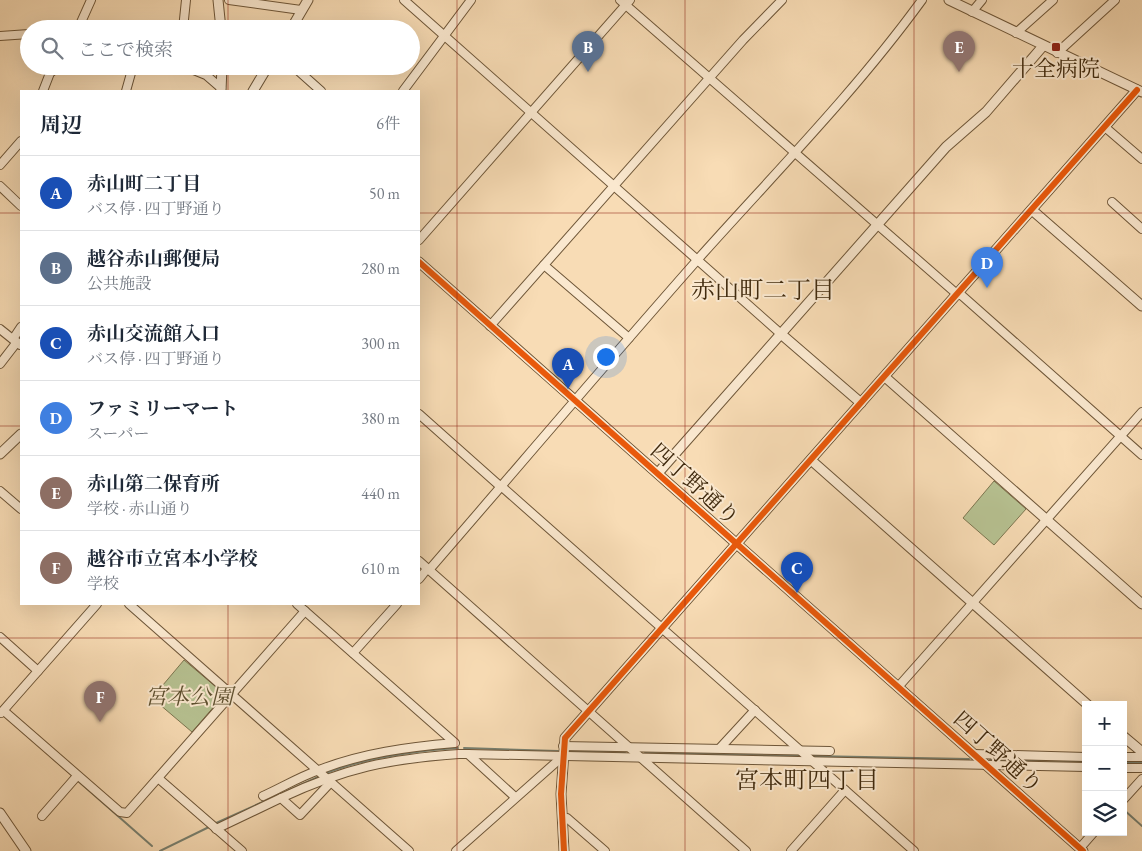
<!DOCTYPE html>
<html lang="ja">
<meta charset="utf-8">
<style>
body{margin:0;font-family:"EB Garamond","Noto Serif JP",serif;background:#f6f6f7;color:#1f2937}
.controls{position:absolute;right:15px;bottom:15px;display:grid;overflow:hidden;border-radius:0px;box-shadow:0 5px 20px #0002}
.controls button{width:45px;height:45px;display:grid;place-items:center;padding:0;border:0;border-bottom:1px solid #e0e1e3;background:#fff;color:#1f2937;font:25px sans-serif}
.you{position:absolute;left:605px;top:356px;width:18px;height:18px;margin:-12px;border:4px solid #fff;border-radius:50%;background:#1a73e8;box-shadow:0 0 0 8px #1a73e833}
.badge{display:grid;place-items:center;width:32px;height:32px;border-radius:50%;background:#8f2418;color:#fff;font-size:16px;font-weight:700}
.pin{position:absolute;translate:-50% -41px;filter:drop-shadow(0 1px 2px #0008)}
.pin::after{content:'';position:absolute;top:26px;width:18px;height:15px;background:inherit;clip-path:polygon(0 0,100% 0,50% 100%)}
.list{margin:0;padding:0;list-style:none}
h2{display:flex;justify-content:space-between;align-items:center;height:65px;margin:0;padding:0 20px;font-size:21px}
h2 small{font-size:16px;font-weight:400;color:#747a83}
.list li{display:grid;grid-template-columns:32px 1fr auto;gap:15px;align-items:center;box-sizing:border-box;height:75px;padding:0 20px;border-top:1px solid #e0e1e3}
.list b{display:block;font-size:19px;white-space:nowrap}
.list p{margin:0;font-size:16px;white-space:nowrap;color:#747a83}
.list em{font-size:16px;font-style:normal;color:#747a83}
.icon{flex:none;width:28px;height:28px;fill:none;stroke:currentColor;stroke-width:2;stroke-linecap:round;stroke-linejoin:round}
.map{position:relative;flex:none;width:1142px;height:851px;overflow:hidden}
.search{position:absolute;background:#fff;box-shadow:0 5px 20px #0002;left:20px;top:20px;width:400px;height:55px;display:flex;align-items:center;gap:12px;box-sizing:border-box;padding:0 18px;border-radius:28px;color:#747a83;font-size:19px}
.panel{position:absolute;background:#fff;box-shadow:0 5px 20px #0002;left:20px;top:90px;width:400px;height:515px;border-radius:0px}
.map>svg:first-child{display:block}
.green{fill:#b7c292;stroke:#7c7650}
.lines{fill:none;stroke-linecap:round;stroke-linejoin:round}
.stream{stroke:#788070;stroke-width:2}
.minor-casing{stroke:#6e5638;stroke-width:10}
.tertiary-casing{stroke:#6e5638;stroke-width:11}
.minor{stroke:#fae8cf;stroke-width:8}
.tertiary{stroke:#fae8cf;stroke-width:9}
.cycleway-casing{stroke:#fae8cf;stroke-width:9}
.cycleway{stroke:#e8590c;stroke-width:6}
.grid{fill:none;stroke:#8f2418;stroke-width:1;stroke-opacity:0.55}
.poi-dot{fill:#8f2418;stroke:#fae8cf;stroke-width:2}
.labels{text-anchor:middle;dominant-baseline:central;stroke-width:4;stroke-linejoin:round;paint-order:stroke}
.poi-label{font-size:22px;fill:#402a0e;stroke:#fae8cf}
.street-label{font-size:22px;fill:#402a0e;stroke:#fae8cf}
.park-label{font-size:22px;font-style:italic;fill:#5e502f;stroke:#fae8cf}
.neighbourhood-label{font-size:24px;fill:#402a0e;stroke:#fae8cf}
</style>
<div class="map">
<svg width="1142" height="851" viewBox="0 0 1142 851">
<rect width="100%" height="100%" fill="#f8dcb5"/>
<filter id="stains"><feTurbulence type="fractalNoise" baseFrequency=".004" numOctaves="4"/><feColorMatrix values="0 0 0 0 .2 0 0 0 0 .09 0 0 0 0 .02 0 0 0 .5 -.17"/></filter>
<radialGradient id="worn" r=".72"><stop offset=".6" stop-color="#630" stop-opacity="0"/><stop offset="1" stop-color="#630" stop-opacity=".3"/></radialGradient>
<!-- green -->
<g class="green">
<path d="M994 481 1026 509 994 545 963 518Z"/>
<path d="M184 660 222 692 223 696 192 732 152 698Z"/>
</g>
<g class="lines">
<!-- stream -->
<g class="stream">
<path d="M464 748 558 751"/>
<path d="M569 751 625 752"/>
<path d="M645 753 801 756"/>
<path d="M50 756 73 776"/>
<path d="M813 756 969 759"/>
<path d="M990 760 1086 761"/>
<path d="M1123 762H1142"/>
<path d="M326 773C369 757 413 751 458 748"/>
<path d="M77 780 152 846"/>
<path d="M1123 809 1142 826"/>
<path d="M214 824 318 777"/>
<path d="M160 851 209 827"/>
</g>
<defs>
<g id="minor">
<path d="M229 0 301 10"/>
<path d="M404 0 781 334"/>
<path d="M620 0 958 295"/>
<path d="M972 12 982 0"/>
<path d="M78 29 91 0"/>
<path d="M183 29 186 0"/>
<path d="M1016 33 1053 0"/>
<path d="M0 36 29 34"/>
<path d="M1057 53 1115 0"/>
<path d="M184 66 206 75 221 88"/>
<path d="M293 66 321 91"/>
<path d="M43 91 50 73 59 66"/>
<path d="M126 91 133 66"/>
<path d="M403 91 471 0"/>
<path d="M1106 128 1142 159"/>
<path d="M0 165 21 141"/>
<path d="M0 186 21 206"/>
<path d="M1112 202 1142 229"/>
<path d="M419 240 630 0"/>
<path d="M544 265 629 338"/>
<path d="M959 293 1142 455"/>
<path d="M490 326 743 40 782 0"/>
<path d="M0 329 20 345"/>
<path d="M13 339 21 327"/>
<path d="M0 364 17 342"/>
<path d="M419 414 501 487"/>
<path d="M501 486 914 851"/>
<path d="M0 491 21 509"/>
<path d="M419 561 746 851"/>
<path d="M429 570C519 466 608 361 699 258 775 173 855 92 922 0"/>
<path d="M419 579 427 569"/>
<path d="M129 604 409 851"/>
<path d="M0 637 38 671"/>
<path d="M353 653 397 604"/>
<path d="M898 687 1142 412"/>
<path d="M4 711 120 812 127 813 305 611"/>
<path d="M1 713 97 604"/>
<path d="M563 746 830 751"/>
<path d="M720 748 755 710"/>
<path d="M468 754 1086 767"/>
<path d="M974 754 1086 757"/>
<path d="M1123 757H1142"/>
<path d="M1123 768H1142"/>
<path d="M158 778 242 851"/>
<path d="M263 796C281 788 299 777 319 770 362 753 408 747 455 743L297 604"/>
<path d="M281 798C345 768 388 759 459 754H468L515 797"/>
<path d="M1123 800 1142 779"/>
<path d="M42 816 77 776"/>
<path d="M563 819 567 818 605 851"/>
<path d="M216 829 281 798 300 815 330 783"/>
<path d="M1080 848 1094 832"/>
<path d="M456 851 562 757"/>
<path d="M791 851 845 790"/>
</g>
<g id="tertiary">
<path d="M218 0 221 29"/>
<path d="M949 0 1142 92"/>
<path d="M291 29 308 0"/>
<path d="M221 91 222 66"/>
<path d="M253 91 268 66"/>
<path d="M1032 210 1142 306"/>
<path d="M419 262 1083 851"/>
<path d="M781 334 861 403"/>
<path d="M885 377 1142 604"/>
<path d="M0 454 21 434"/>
<path d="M811 460 1088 705"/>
<path d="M658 473 946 147 986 112 1043 46"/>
<path d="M1123 736 1142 752"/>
<path d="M0 813 26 851"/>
<path d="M564 851 561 794 565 738 1137 90"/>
</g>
</defs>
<!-- minor casing -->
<use href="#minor" class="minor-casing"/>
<!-- tertiary casing -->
<use href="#tertiary" class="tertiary-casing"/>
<!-- minor -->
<use href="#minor" class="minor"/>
<!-- tertiary -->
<use href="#tertiary" class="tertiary"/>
<defs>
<g id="cycleway">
<path d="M419 262 1083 851"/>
<path d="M564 851 561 794 565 738 1137 90"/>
</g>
</defs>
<!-- cycleway casing -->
<use href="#cycleway" class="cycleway-casing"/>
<!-- cycleway -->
<use href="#cycleway" class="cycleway"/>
</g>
<!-- grid -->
<path class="grid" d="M228 0V29M457 0V851M685 0V851M914 0V851M228 66V91M0 213H21M419 213H1142M0 426H21M419 426H1142M228 604V851M0 638H1142"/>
<!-- markers -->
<rect class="poi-dot" x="1051" y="42" width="10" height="10" rx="2.5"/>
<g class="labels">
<!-- poi labels -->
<g class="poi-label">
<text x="1056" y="68">十全病院</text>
</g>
<!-- street labels -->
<g class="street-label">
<text transform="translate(695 484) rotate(42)">四丁野通り</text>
<text transform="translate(998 752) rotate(42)">四丁野通り</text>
</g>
<!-- park labels -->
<g class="park-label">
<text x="189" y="696">宮本公園</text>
</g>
<!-- neighbourhood labels -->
<g class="neighbourhood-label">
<text x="763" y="289">赤山町二丁目</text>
<text x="807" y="779">宮本町四丁目</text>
</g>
</g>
<rect width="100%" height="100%" filter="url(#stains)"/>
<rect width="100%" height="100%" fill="url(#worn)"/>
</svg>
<div class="controls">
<button>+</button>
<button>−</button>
<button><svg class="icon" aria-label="layers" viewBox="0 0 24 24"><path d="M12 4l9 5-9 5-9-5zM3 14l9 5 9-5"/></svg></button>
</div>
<div class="you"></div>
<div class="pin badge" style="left:568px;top:389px;background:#1a4fb4">A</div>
<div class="pin badge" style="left:588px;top:72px;background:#5c6f8a">B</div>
<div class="pin badge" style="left:797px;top:593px;background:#1a4fb4">C</div>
<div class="pin badge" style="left:987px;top:288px;background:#3f7fe0">D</div>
<div class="pin badge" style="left:959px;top:72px;background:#8d6e63">E</div>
<div class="pin badge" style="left:100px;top:722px;background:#8d6e63">F</div>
<div class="search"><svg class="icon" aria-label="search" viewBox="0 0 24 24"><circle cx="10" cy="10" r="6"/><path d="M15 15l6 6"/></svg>ここで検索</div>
<section class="panel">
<h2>周辺<small>6件</small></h2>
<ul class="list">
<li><span class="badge" style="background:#1a4fb4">A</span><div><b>赤山町二丁目</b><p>バス停 · 四丁野通り</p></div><em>50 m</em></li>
<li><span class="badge" style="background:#5c6f8a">B</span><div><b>越谷赤山郵便局</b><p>公共施設</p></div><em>280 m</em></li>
<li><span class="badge" style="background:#1a4fb4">C</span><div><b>赤山交流館入口</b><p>バス停 · 四丁野通り</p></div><em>300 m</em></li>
<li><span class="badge" style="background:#3f7fe0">D</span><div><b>ファミリーマート</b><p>スーパー</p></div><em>380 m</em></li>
<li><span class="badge" style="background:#8d6e63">E</span><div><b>赤山第二保育所</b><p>学校 · 赤山通り</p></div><em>440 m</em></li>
<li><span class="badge" style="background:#8d6e63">F</span><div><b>越谷市立宮本小学校</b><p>学校</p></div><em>610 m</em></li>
</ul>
</section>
</div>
